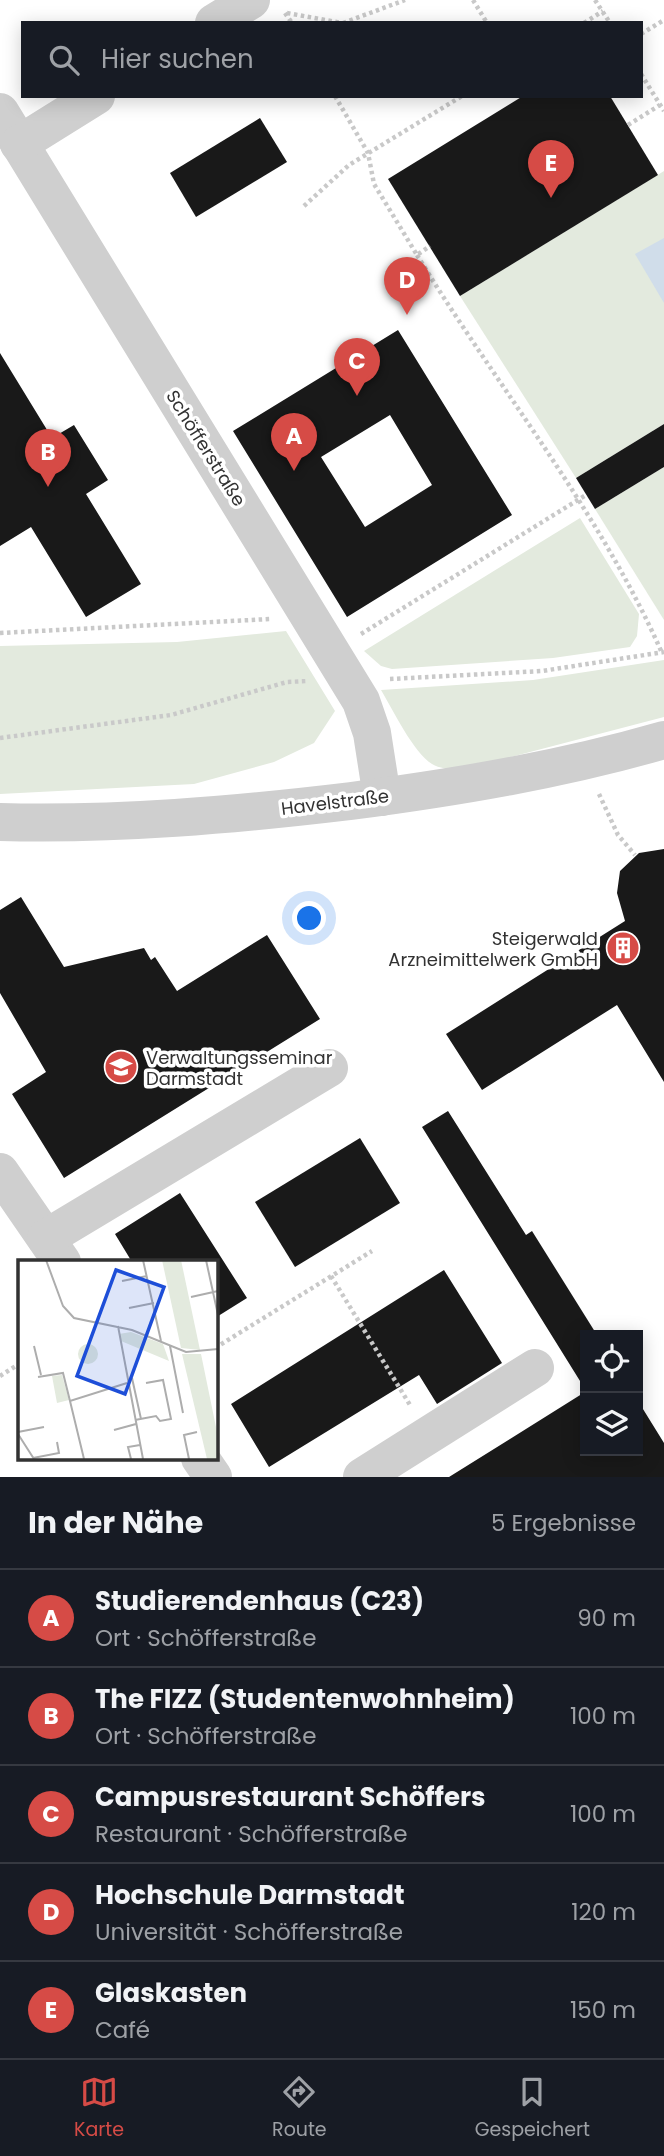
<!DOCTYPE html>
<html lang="de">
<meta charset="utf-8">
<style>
body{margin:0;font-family:Poppins,sans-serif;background:#242831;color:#f1f3f6}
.controls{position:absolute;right:21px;bottom:21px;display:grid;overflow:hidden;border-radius:0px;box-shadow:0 4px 18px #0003}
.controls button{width:63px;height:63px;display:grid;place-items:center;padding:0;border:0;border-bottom:2px solid #363941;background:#171b24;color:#f1f3f6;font:35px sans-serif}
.you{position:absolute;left:310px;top:919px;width:24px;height:24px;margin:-18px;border:5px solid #fff;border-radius:50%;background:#1a73e8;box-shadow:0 0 0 10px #1a73e833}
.badge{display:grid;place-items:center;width:46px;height:46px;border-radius:50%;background:#d64b46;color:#fff;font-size:23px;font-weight:700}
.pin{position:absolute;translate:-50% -58px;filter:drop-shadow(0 2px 4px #0008)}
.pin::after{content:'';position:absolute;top:37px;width:24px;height:21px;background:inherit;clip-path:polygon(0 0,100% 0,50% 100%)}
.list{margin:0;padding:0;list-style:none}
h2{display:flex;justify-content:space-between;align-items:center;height:91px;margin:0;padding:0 28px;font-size:30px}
h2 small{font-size:23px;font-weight:400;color:#9ea1a6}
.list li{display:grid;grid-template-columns:46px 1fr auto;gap:21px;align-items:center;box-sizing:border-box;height:98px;padding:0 28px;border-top:2px solid #363941}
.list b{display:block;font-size:26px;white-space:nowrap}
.list p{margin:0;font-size:23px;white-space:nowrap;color:#9ea1a6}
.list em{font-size:23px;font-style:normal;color:#9ea1a6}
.icon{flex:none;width:38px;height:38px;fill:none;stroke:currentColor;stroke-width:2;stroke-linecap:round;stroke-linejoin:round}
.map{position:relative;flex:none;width:664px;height:1477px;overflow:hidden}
.search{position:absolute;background:#171b24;box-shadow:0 4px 18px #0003;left:21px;right:21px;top:21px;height:77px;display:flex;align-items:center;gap:18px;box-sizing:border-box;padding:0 24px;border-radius:0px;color:#9ea1a6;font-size:26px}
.sheet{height:581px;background:#171b24}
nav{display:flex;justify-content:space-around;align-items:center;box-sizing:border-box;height:98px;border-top:2px solid #363941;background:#171b24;font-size:19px;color:#9ea1a6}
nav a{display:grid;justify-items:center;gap:4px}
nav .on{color:#d64b46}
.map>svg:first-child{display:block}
.green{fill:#e3eade}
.water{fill:#d0ddea}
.building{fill:#191919;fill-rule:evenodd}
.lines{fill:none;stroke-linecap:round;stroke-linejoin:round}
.path{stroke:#c9c9c9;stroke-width:4.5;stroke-dasharray:3.5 3.5;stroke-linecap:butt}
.minor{stroke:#cfcfcf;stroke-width:38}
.labels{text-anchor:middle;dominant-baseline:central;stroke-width:7;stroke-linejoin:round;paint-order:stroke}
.street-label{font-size:18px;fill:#323232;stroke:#fff}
.poi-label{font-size:18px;fill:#323232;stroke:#fff;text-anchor:end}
.inset-road{fill:none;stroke:#adadad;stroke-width:2}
.view{fill:#1d4ed8;fill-opacity:0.15;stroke:#1d4ed8;stroke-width:3.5}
.inset-edge{fill:none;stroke:#323232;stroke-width:3.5}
</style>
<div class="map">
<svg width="664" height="1477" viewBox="0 0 664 1477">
<rect width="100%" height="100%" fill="#fff"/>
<!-- green -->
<g class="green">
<path d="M664 171V424L576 478 460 296Z"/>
<path d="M664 467V620L595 509Z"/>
<path d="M580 518 639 614 637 636 630 647 553 658 392 669 381 666 364 651Z"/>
<path d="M286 631 335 711 314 743 274 762 194 784 0 794V646L177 642Z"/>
<path d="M664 660V717L465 769C454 769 442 770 432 764 413 752 393 710 381 690L533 680Z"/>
</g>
<!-- water -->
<path class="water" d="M664 238V303L635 254Z"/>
<!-- building -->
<g class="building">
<path d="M523 96H610L658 175 460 296 388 179Z"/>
<path d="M260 118 287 162 196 217 170 173Z"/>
<path d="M398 330 512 515 347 617 233 431ZM390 415 432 485 365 527 321 457Z"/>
<path d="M0 353 52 438 74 425 108 480 86 494 141 584 86 617 31 527 0 546Z"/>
<path d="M664 424V467L595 509 576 478Z"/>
<path d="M664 849V1082L617 1005 482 1090 446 1034 625 921 617 893 620 871 639 853Z"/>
<path d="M21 897 64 967 144 948 151 960 155 957 177 991 267 935 320 1019 64 1178 12 1094 46 1072 0 993V910Z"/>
<path d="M448 1111 526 1235 532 1231 597 1335H585V1389L422 1127Z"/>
<path d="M360 1138 400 1203 295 1267 255 1202Z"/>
<path d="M180 1193 247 1298 215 1318V1262H132L115 1234Z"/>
<path d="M444 1270 502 1363 437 1404 419 1375 269 1467 231 1404Z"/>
<path d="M585 1392V1451H638V1401L664 1443V1477H449Z"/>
</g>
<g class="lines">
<!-- path -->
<g class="path">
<path d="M473 0 487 23"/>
<path d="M595 0 610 23"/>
<path d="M285 13 292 23"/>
<path d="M287 13 342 23"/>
<path d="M343 23 405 0"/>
<path d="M584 23 603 11"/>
<path d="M641 34 664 20"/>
<path d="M641 74 664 111"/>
<path d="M335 96 368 153 374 184 417 255 430 246"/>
<path d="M628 125 660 105"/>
<path d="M304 206 349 165 462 96"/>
<path d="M417 255C498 388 599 510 662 653"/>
<path d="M0 633 270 619"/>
<path d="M361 634 586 495"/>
<path d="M390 679 542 671 664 652"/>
<path d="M0 738 171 715 287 682 308 681"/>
<path d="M599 794 618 835 635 855"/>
<path d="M331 1276 410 1405"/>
<path d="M215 1348 372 1251"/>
<path d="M0 1376 19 1364"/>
</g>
<!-- minor -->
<g class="minor">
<path d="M214 23 251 0"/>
<path d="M0 112 361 701 372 733 382 797"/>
<path d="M19 144 96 96"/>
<path d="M0 822C117 825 234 815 351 801 457 787 560 770 664 740"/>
<path d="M0 1172 62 1262"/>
<path d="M46 1238 329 1068"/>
<path d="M200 1458 213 1477"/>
<path d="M362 1477 535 1368"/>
</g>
</g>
<!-- icons -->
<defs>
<symbol id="building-disc" viewBox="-11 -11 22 22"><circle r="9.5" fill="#d64b46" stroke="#fff"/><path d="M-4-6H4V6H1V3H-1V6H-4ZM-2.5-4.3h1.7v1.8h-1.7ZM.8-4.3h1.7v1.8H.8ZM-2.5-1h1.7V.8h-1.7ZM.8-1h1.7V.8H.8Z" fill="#fff"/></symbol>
<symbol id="university-disc" viewBox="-11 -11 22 22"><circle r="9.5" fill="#d64b46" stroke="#fff"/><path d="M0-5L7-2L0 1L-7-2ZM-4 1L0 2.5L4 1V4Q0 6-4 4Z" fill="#fff"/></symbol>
</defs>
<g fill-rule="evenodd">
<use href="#building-disc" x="604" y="929" width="38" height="38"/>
<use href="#university-disc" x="102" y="1048" width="38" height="38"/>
</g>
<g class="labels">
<!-- street labels -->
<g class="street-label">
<text transform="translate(206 448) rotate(58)">Schöfferstraße</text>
<text transform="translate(335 802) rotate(-7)">Havelstraße</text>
</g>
<!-- poi labels -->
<g class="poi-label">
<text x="598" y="938">Steigerwald<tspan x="598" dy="21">Arzneimittelwerk GmbH</tspan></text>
<text x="146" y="1057" text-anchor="start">Verwaltungsseminar<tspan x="146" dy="21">Darmstadt</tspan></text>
</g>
</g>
<!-- overview -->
<g transform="translate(18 1260)">
<rect width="200" height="200" fill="#fff"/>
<path d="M144 0H163L182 90 163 88ZM113 72 145 84 151 101 103 81 101 74ZM60 94a10 10 0 1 1 20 0a10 10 0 1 1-20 0ZM164 94H183L199 172V199H189ZM44 115 51 140 39 143 34 116Z" fill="#e3eade"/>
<path class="inset-road" d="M28 0 45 46 56 58 114 70 168 92 200 89M125 0 143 81M188 0 200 55M104 21 129 16M173 37 200 31M111 48 136 43M100 66 125 199M16 86 23 115M152 86 165 153M20 117 45 113 52 141 109 123M114 118 123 159M52 141 66 199M117 160 138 156 142 161 153 159 145 120 128 123M96 170 118 164M0 172 26 167M0 174 16 199M15 198 41 193 39 182M113 199 110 187 122 185M171 199 166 175 179 172"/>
<path class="view" d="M98 10 146 27 107 134 59 116Z"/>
<rect width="200" height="200" class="inset-edge"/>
</g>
</svg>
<div class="controls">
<button><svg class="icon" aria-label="locate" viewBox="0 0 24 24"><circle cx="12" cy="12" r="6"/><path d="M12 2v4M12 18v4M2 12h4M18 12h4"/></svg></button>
<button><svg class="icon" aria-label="layers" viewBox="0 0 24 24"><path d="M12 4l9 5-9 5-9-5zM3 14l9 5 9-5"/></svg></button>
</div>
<div class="you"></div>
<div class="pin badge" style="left:294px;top:471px">A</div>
<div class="pin badge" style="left:48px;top:487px">B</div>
<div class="pin badge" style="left:357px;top:396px">C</div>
<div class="pin badge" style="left:407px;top:315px">D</div>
<div class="pin badge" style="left:551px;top:198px">E</div>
<div class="search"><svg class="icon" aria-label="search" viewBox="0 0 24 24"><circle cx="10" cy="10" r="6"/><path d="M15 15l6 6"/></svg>Hier suchen</div>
</div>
<section class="sheet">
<h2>In der Nähe<small>5 Ergebnisse</small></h2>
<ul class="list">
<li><span class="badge">A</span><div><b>Studierendenhaus (C23)</b><p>Ort · Schöfferstraße</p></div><em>90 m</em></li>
<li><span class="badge">B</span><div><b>The FIZZ (Studentenwohnheim)</b><p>Ort · Schöfferstraße</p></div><em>100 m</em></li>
<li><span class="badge">C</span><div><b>Campusrestaurant Schöffers</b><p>Restaurant · Schöfferstraße</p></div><em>100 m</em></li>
<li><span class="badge">D</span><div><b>Hochschule Darmstadt</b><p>Universität · Schöfferstraße</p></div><em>120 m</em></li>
<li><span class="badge">E</span><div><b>Glaskasten</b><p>Café</p></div><em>150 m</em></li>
</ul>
</section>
<nav>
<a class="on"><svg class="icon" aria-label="map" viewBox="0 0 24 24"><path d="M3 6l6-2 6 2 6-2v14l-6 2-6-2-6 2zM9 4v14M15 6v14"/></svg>Karte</a>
<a><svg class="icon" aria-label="directions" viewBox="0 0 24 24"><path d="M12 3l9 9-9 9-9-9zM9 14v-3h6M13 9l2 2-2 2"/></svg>Route</a>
<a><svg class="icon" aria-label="saved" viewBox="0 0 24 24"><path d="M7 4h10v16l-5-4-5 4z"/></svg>Gespeichert</a>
</nav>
